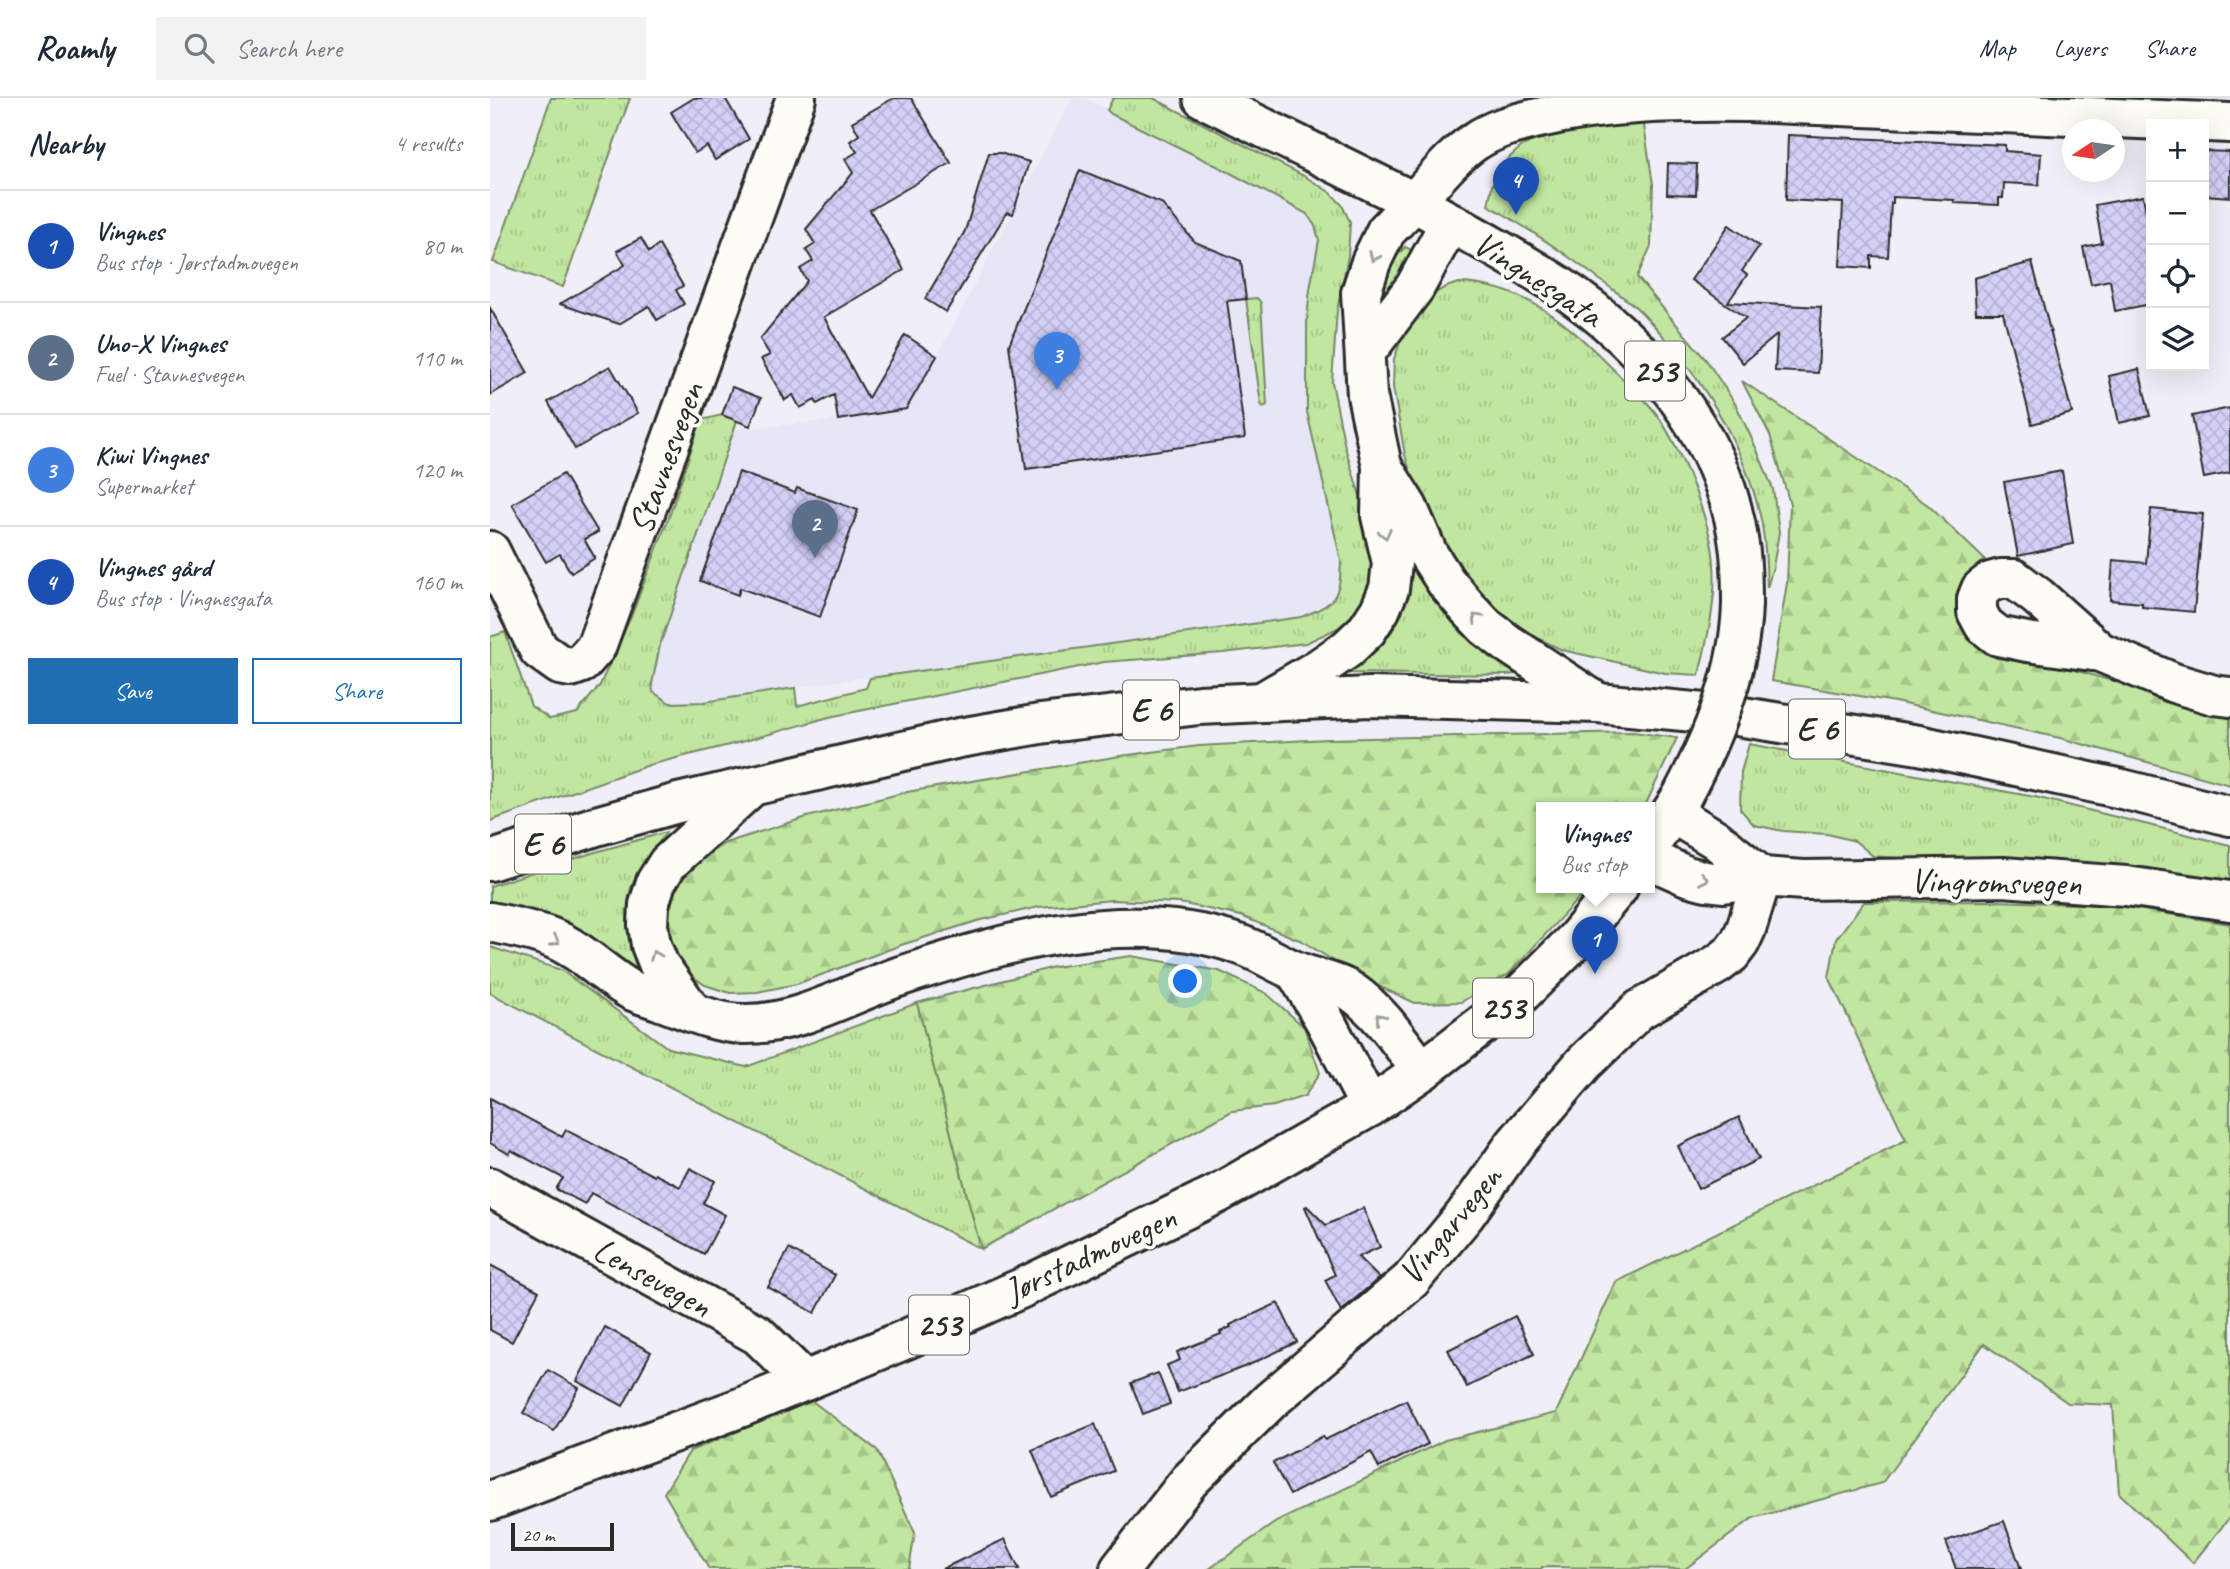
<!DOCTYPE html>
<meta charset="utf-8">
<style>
body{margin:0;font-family:Caveat,sans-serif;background:#f2f2f3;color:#1f2937}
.controls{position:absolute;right:21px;top:21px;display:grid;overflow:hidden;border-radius:0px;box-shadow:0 7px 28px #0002}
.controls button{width:63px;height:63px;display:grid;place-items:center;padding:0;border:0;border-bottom:2px solid #e0e1e3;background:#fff;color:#1f2937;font:35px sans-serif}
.compass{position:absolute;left:1572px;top:21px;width:63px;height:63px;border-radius:50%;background:#fff;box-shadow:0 7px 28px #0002;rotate:257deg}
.scale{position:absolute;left:21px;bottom:18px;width:103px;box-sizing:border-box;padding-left:7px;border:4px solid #2b2b2b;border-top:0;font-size:19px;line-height:24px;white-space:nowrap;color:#2b2b2b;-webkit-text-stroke:5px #fdfcf7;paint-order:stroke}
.you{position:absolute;left:696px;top:884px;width:24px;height:24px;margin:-18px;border:5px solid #fff;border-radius:50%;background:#1a73e8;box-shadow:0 0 0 10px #1a73e833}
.badge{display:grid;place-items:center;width:46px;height:46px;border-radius:50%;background:#1f6fb2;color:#fff;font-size:23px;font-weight:700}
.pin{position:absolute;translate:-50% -58px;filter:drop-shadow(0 2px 4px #0008)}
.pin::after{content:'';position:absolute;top:37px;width:24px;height:21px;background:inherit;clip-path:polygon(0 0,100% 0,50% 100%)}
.popup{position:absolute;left:1046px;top:704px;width:119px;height:91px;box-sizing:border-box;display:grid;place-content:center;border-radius:0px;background:#fff;filter:drop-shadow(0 2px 5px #0005);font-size:23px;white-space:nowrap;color:#747a83}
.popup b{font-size:26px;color:#1f2937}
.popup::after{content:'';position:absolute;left:50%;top:100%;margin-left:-14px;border:14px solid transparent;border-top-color:#fff}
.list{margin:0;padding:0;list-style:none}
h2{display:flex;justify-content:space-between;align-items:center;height:91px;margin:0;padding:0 28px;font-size:30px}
h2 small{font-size:23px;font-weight:400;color:#747a83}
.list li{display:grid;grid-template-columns:46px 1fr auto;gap:21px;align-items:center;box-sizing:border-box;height:112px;padding:0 28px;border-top:2px solid #e0e1e3}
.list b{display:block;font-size:26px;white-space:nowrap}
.list p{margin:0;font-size:23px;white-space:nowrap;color:#747a83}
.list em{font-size:23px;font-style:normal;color:#747a83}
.actions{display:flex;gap:14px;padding:21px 28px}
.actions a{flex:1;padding:16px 0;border:2px solid #1f6fb2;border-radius:0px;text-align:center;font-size:24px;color:#1f6fb2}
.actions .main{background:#1f6fb2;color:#fff}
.icon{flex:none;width:38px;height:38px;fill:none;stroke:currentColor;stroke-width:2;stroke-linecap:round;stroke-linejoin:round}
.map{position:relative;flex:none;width:1740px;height:1471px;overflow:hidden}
header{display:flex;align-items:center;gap:42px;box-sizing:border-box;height:98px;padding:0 35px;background:#fff;border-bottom:2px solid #e0e1e3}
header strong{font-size:33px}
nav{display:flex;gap:38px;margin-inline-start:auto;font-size:24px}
.search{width:490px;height:63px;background:#f2f2f3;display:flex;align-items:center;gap:18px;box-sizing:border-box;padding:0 24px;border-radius:0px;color:#747a83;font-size:26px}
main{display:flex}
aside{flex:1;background:#fff}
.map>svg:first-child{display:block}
.built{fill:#e7e6f7}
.grass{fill:url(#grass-tufts);stroke:#768866;stroke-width:2}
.forest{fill:url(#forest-firs);stroke:#768866;stroke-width:2}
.building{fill:url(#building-cross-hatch);stroke:#2b2b2b;stroke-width:2}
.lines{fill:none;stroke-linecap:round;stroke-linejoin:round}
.minor-casing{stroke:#2b2b2b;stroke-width:44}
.tertiary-casing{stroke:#2b2b2b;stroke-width:44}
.secondary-casing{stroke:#2b2b2b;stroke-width:44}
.primary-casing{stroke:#2b2b2b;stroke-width:44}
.trunk-casing{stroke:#2b2b2b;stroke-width:44}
.minor{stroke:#fdfcf7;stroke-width:38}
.tertiary{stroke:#fdfcf7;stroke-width:38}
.secondary{stroke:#fdfcf7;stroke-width:38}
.primary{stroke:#fdfcf7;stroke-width:38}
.trunk{stroke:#fdfcf7;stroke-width:38}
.primary-bridge-casing{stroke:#2b2b2b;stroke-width:44;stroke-linecap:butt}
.primary-bridge{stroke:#fdfcf7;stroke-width:38}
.oneway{stroke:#9e9e9b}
.labels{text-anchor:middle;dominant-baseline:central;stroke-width:7;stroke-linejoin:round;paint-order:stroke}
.shield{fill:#fdfcf7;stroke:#6a6a68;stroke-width:2}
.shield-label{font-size:33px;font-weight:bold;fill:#2b2b2b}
.street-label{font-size:35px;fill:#2b2b2b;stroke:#fdfcf7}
</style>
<header>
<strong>Roamly</strong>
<div class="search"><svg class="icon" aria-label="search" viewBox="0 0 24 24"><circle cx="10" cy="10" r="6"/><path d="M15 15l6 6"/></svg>Search here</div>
<nav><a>Map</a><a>Layers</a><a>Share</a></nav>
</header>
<main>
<aside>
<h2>Nearby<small>4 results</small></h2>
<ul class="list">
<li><span class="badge" style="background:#1a4fb4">1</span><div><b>Vingnes</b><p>Bus stop · Jørstadmovegen</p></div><em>80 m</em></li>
<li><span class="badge" style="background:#5c6f8a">2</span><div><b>Uno-X Vingnes</b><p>Fuel · Stavnesvegen</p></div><em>110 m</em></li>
<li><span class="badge" style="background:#3f7fe0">3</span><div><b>Kiwi Vingnes</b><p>Supermarket</p></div><em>120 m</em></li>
<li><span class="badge" style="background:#1a4fb4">4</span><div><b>Vingnes gård</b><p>Bus stop · Vingnesgata</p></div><em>160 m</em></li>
</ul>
<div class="actions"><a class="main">Save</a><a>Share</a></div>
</aside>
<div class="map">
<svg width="1740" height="1471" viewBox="0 0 1740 1471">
<defs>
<pattern id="grass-tufts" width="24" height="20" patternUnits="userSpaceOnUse" patternTransform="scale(1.75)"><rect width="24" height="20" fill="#c0e6a0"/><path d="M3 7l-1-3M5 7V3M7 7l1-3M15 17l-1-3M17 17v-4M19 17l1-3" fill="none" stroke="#a5c58a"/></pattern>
<pattern id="forest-firs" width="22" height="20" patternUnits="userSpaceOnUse" patternTransform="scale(1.75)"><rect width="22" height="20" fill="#c0e6a0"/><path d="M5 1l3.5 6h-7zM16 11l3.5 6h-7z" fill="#a5c58a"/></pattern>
<pattern id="building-cross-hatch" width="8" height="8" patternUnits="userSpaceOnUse" patternTransform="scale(1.75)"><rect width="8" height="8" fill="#d3d0f8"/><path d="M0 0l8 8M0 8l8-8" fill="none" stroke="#b5b3d5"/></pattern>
</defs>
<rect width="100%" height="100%" fill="#f0eff7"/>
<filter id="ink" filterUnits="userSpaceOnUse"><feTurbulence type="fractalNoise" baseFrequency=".0143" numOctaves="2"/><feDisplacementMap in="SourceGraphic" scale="14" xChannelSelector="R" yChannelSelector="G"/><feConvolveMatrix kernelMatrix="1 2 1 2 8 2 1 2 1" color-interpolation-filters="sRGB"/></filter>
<g filter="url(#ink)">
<!-- built -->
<path class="built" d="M582 0H595L818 111 833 130 855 461 841 506 791 525 389 577 167 610 157 589 226 333 348 322 416 311 447 258Z"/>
<!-- grass -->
<g class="grass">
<path d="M61 0H140L73 189 3 164Z"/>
<path d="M623 0H663L816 79 841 95 852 107 860 124 858 158 847 213 842 284 855 349 874 411 884 466 880 489 871 507 861 520 848 530 816 545 733 555 614 564 339 619 255 643 159 667 0 723V539L15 534 41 608 60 621 87 615 110 587 142 516 180 416 211 322 232 317 247 323 170 547 162 586 163 594 180 605 214 604 305 590 307 608 376 590 380 580 811 519C845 506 850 500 851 463L817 314V222L820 191 829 142 825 128 817 116 733 71 621 16 617 12Z"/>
<path d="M1153 21 1163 86 1161 148 1147 179 1217 263 1246 307 1267 352 1283 391 1289 434 1283 469 1277 490C1276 461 1275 432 1267 405 1247 333 1203 267 1151 214 1141 204 1129 196 1118 188 1079 158 1040 131 998 107L1002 88 1011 67 1032 48 1077 28Z"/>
<path d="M915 149 921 152 913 173 891 205 889 187 897 169Z"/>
<path d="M969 185C1036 187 1078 226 1123 271 1135 284 1150 296 1161 309 1187 340 1222 425 1224 466 1227 503 1217 541 1209 577L1175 575 1072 552 1024 528 989 498 971 478 926 393 915 357 903 289 904 261 920 218 943 196 956 189Z"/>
<path d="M767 200 771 205 777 307 773 309 771 306 756 201Z"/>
<path d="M921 465 926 470 1030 575 1019 577 854 575C905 540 914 527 921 465Z"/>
<path d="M1259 646 1545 699 1740 747V783L1624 769 1444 763 1383 758 1365 743 1337 736 1293 733 1264 727 1250 711 1251 674Z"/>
<path d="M176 734C167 750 154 764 145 780 130 811 139 847 149 878L67 825 31 810 0 806V788L102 755Z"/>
<path d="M0 849 71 872 178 950 256 969 427 905 491 1151 0 895Z"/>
</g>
<!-- forest -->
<g class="forest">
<path d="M1252 283 1438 407 1495 462 1474 483 1469 524 1506 560 1581 571 1740 617V687L1570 640 1405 604 1281 583 1297 485 1300 406 1280 337Z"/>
<path d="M1143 634 1187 640 1154 710H1051V790H1098L1019 876 971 904 925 905 867 878 812 843 751 818 690 805 622 802 549 809 487 823 411 847 307 886 267 894 240 895 215 887 195 873 171 835 177 794 194 772 235 745 317 719 417 694 630 658 709 648 838 641Z"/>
<path d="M1507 803 1629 808 1740 826V1419L1703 1465 1629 1395 1623 1307 1578 1305 1494 1246 1392 1385 1263 1420 1195 1471 1052 1469 1051 1471H719L786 1424 955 1342 1066 1315 1126 1184 1416 1042 1339 879 1346 841 1374 804Z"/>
<path d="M641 858 729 873 776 895 814 929 830 975 815 998 784 1008 742 1013 491 1151 427 905 564 869Z"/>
<path d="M322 1303 387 1352 425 1435 419 1471H219L174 1395 200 1353Z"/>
</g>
<!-- building -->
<g class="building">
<path d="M204 0H235L259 41 225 62 217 48 205 55 181 14Z"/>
<path d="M404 0H421L461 65 380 112 414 172 334 219 378 300 415 237 447 258 416 311 348 322 344 297 327 306 325 302 310 310 303 297 295 302 271 261 280 257 270 241 317 183 310 171 323 163 316 152 325 146 316 131 363 75 355 61 367 54 360 43 369 37 362 24Z"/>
<path d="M1298 37 1515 47V53L1551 56 1549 87 1514 85 1513 100H1509V107L1464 105 1465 102 1403 99V105H1401L1398 159 1381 158V170L1350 168 1353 105 1296 102Z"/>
<path d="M1714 53 1740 54V99L1714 97Z"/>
<path d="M499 55H510L539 64 523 116 517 114 456 214 435 201 475 133Z"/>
<path d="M1178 65 1207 66 1206 97 1177 96Z"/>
<path d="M590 72 671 105 705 144 751 163 756 201 737 203 755 340 536 371 519 247Z"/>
<path d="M1653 98 1661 140V206L1625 213 1620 182 1601 186 1593 149 1612 145 1605 107Z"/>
<path d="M1239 127 1269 148 1252 173 1257 177 1238 204 1331 209 1328 275 1285 273 1287 237 1253 265 1232 239 1256 220 1201 182Z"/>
<path d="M151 140 159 154 169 147 193 188 186 192 194 206 167 222 159 208 129 226 70 206 135 167 127 153Z"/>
<path d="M1542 164 1582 315 1542 326 1513 215H1486L1484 180Z"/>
<path d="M0 210 38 275 0 297Z"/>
<path d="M120 268 148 315 85 351 58 304Z"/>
<path d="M1649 271 1660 318 1629 325 1619 278Z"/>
<path d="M242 289 271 300 260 328 232 317Z"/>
<path d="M1740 310V375L1714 380 1702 318Z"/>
<path d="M1572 373 1583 446 1528 458 1514 384Z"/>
<path d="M249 374 305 395 307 390 368 412 330 519 250 490 248 497 210 483Z"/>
<path d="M73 376 108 434 94 441 105 460 81 475 70 456 56 464 22 406Z"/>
<path d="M1661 411 1713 416 1704 514 1652 509V505L1620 502 1623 462 1656 465Z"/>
<path d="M0 1000 72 1039 76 1032 164 1078 165 1076 190 1089 200 1070 225 1083 213 1105 235 1117 214 1156 101 1095 95 1106 66 1091 73 1080 21 1052 19 1056 0 1045Z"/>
<path d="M1249 1019 1269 1061 1208 1091 1188 1048Z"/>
<path d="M817 1108 836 1127 873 1110 890 1149 868 1159 889 1180 851 1213 835 1182 845 1177 815 1109Z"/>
<path d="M299 1151 345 1177 325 1215 278 1189Z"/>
<path d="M0 1167 49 1193 22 1244 0 1232Z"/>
<path d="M788 1205 807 1244 759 1267 688 1294 677 1267 690 1262 687 1254 731 1236 730 1234 741 1229 740 1227Z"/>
<path d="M1025 1218 1044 1256 977 1289 958 1252Z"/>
<path d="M115 1229 161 1254 133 1308 87 1283Z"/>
<path d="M58 1272 89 1290 64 1333 33 1315Z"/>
<path d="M668 1275 680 1306 653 1316 641 1285Z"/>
<path d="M916 1302 938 1346 889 1370 881 1354 800 1397 783 1365 833 1338 835 1342Z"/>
<path d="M605 1326 624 1373 561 1399 542 1352Z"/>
<path d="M1514 1423 1531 1471H1466L1456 1443Z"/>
<path d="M515 1441 529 1471H452Z"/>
</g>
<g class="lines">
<defs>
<g id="minor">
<path d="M924 104C943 84 961 60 984 44 1003 31 1023 26 1044 21 1114 4 1186 3 1258 4L1740 25"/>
<path d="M0 453 49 552 70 567 81 569 92 565 106 549 306 0"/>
<path d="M1610 554 1548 499 1524 481H1511L1500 484 1491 491 1487 501V514L1494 527 1508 538 1537 544 1610 554 1684 585 1724 597 1740 599"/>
<path id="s1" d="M0 1089 268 1237 315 1283"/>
</g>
<g id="tertiary">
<path d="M713 0 924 104"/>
<path d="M630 1471 699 1383 780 1303 921 1182 975 1117 1025 1046 1094 965 1149 912 1228 866 1241 856 1250 844 1256 831 1272 779"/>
</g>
<g id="secondary">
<path d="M1182 715 1225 741 1272 779"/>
<path d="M1159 761 1197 778 1216 783 1233 785 1272 779 1314 782 1513 779 1636 788 1740 803"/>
</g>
<g id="primary">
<path d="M924 104C972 131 1021 157 1068 187 1156 245 1235 339 1249 447 1252 467 1252 486 1252 506"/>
<path d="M1159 749 1192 698"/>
<path d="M0 1403 252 1309 414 1242 532 1190 727 1096 880 1009 932 973 1028 899 1085 842 1128 790"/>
</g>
<g id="trunk">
<path d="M875 255 925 189 960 124"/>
<path d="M892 368 918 410 938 456 956 484 978 510 996 529 1017 545 1108 605"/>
<path d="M777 601 828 571 857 551 877 532 890 512 899 491 902 465 891 418 892 368 877 297 871 195 881 164 896 133 924 104"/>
<path d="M0 763 106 728 188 705 469 640 550 626 709 607 880 599 1108 605 1247 618 1429 647 1632 691 1740 718"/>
<path d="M0 824C20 828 42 832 62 840 93 853 114 877 141 892 151 897 162 899 171 903 197 912 224 925 253 926 310 927 361 894 414 877 520 842 640 808 751 847 771 854 788 866 808 874 825 881 847 884 862 894 891 914 911 946 932 973"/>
<path d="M806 874 834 921 880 1009"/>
<path d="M202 914 169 867 161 847 158 827 159 807 166 784 178 765 261 689"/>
</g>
</defs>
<!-- minor casing -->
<use href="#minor" class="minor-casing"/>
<!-- tertiary casing -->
<use href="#tertiary" class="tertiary-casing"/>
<!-- secondary casing -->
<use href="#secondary" class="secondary-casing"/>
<!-- primary casing -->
<use href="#primary" class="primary-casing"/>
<!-- trunk casing -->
<use href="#trunk" class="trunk-casing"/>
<!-- minor -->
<use href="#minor" class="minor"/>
<!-- tertiary -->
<use href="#tertiary" class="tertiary"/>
<!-- secondary -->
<use href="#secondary" class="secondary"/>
<!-- primary -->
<use href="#primary" class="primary"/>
<!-- trunk -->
<use href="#trunk" class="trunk"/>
<defs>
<path id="primary-bridge" d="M1192 698C1223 639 1250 574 1252 506"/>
</defs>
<!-- primary-bridge casing -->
<use href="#primary-bridge" class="primary-bridge-casing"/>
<!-- primary-bridge -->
<use href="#primary-bridge" class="primary-bridge"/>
</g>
<!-- one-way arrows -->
<defs><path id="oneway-chevron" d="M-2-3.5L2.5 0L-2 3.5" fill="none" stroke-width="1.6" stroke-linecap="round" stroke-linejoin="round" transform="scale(1.75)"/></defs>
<g class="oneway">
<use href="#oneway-chevron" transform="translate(884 159) rotate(114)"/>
<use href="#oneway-chevron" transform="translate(895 436) rotate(76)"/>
<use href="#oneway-chevron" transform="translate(987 520) rotate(-133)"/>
<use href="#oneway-chevron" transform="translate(1214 781) rotate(12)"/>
<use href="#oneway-chevron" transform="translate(65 843) rotate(25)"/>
<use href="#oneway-chevron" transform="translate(165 857) rotate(-112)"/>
<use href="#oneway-chevron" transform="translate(890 920) rotate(-131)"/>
</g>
</g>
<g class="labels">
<!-- shield labels -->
<g class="shield">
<rect x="1135" y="243.5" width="60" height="59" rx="5"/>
<rect x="633" y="582.5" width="56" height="59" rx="5"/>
<rect x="1299" y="601.5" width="56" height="59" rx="5"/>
<rect x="25" y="716.5" width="56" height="59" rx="5"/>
<rect x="983" y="880.5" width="60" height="59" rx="5"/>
<rect x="419" y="1197.5" width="60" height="59" rx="5"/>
</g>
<g class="shield-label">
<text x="1165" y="273">253</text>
<text x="661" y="612">E 6</text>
<text x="1327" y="631">E 6</text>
<text x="53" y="746">E 6</text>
<text x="1013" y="910">253</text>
<text x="449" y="1227">253</text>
</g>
<!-- street labels -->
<g class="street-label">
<text transform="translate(1048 181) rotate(33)">Vingnesgata</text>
<text transform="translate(176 360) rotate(-70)">Stavnesvegen</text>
<text transform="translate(1506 784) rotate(1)">Vingromsvegen</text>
<text transform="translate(960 1127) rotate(-51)">Vingarvegen</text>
<text transform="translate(600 1156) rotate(-25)">Jørstadmovegen</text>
<text stroke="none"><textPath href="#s1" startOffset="186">Lensevegen</textPath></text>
</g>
</g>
</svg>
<div class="controls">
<button>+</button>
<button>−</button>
<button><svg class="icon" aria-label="locate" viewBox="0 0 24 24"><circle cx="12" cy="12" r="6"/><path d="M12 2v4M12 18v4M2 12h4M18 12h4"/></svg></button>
<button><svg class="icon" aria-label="layers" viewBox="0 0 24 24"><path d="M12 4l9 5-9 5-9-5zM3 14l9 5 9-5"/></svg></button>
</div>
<svg class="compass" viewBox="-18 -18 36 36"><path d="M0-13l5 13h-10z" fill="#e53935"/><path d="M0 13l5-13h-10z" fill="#747a83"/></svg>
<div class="scale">20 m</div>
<div class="you"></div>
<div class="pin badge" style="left:1105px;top:876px;background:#1a4fb4">1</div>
<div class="popup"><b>Vingnes</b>Bus stop</div>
<div class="pin badge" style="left:325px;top:460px;background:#5c6f8a">2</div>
<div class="pin badge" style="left:567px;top:292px;background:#3f7fe0">3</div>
<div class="pin badge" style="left:1026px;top:117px;background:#1a4fb4">4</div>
</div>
</main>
